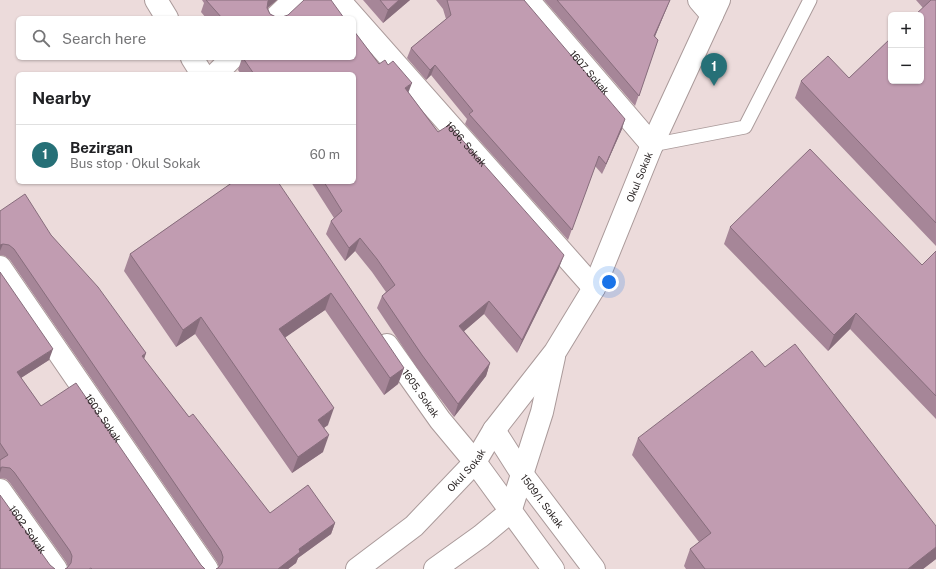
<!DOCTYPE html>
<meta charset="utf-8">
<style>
body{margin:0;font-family:"Public Sans",sans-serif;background:#f2f2f2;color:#202124}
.controls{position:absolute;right:12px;top:12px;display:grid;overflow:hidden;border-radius:6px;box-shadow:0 1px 3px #0004}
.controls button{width:36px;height:36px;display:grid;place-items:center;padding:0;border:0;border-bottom:1px solid #e0e0e0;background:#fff;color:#202124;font:20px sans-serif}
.you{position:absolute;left:609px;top:282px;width:14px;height:14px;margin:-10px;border:3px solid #fff;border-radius:50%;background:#1a73e8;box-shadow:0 0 0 6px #1a73e833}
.badge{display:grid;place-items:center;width:26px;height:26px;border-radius:50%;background:#267077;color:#fff;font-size:13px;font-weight:700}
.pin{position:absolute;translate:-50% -33px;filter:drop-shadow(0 1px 2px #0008)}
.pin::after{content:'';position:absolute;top:21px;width:14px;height:12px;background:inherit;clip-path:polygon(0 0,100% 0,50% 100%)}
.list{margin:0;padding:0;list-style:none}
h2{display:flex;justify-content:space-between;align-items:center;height:52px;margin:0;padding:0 16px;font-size:17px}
h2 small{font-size:13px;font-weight:400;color:#757577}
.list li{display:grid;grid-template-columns:26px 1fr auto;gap:12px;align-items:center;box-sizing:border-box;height:60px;padding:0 16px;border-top:1px solid #e0e0e0}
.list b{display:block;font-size:15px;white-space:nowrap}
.list p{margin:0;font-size:13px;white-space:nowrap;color:#757577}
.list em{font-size:13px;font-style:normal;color:#757577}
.icon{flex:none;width:22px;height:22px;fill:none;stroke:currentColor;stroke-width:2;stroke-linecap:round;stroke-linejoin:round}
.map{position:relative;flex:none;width:936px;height:569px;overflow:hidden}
.search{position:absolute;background:#fff;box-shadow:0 1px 3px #0004;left:16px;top:16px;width:340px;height:44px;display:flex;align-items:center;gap:10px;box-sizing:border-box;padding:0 14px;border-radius:6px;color:#757577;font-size:15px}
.panel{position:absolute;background:#fff;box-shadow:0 1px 3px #0004;left:16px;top:72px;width:340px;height:112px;border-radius:6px}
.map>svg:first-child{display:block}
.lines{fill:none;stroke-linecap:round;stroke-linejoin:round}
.service-casing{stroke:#aa9a9a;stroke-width:15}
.minor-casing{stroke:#aa9a9a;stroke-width:24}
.tertiary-casing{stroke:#aa9a9a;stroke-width:24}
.secondary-casing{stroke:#aa9a9a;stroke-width:24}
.service{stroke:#fff;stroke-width:13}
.minor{stroke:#fff;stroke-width:22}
.tertiary{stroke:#fff;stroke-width:22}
.secondary{stroke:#fff;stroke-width:22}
.wall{fill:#a68698}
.shaded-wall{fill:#876d7c}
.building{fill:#c19cb1;stroke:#876d7c}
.labels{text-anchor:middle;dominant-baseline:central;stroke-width:3;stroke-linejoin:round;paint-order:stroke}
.street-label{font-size:10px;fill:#241e1e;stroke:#fae8e8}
</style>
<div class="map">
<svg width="936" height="569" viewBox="0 0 936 569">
<rect width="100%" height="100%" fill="#ecdbdb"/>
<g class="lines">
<defs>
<path id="service" d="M652 145 745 127 810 0"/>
<g id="minor">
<path d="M156 0 167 18"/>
<path id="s1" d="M339 0 594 288"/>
<path d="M699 0 712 15"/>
<path d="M275 18 294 0"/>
<path d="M192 58 202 74"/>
<path d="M216 74 232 58"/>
<path id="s2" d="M0 267 207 569"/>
<path id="s3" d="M387 345 440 420 475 462 553 569"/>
<path id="s4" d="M494 430 522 474 594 569"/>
<path id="s5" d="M0 490 56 569"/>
</g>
<g id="tertiary">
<path id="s6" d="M528 0 652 145"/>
</g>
<g id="secondary">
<path id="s7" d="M357 569 414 526 475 462 494 430 555 352 594 288 652 145 719 0"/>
<path d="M435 569 481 536 510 512 542 412 554 357"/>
</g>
</defs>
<!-- service casing -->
<use href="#service" class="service-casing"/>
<!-- minor casing -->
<use href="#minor" class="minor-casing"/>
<!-- tertiary casing -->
<use href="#tertiary" class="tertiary-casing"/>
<!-- secondary casing -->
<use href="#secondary" class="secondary-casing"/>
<!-- service -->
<use href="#service" class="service"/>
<!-- minor -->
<use href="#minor" class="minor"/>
<!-- tertiary -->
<use href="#tertiary" class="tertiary"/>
<!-- secondary -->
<use href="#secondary" class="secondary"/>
</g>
<!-- wall -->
<g class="wall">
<path d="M202 0H277L268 8 270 14 276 17 344 18H206L201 12 204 3Z"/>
<path d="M363 0H410L383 23Z"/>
<path d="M436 0H524L622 129 602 174 595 166 568 240 465 124 467 119 431 75 426 80 407 58 411 48 446 19 443 9Z"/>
<path d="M544 0H670L655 36 658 40 635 106Z"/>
<path d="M916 0H936V246L795 98 801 81 849 78 923 8Z"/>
<path d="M242 58H354L379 64 408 92 438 132 559 268 517 353 484 314 464 331 490 363 486 376 454 417 417 368 377 308 382 296 386 292 372 272 355 251 345 261 326 234 331 221 334 218 311 182H354V74H241L238 70Z"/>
<path d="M233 182 404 368 398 384 384 395 325 310 285 337 328 425 324 428 323 452 292 473 195 334 176 347 124 271 130 254Z"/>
<path d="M0 211 51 235 146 353 144 359 189 417 270 513 335 523 331 534 298 558 296 563 288 569H216L219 567 217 562 10 260 5 256 0 255Z"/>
<path d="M730 227 922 265 936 251V419L850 329 828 351 724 244Z"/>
<path d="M0 272 49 360 21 378 41 406 205 569H65L68 567 66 562 10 483 6 479 0 478Z"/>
<path d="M765 367 936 559 923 569H686L684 566 690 549 699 542 632 455 638 438Z"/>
</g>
<!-- shaded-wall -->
<g class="shaded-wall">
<path d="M269 0H277L266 9 268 1Z"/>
<path d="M399 0H410L383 23 388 10Z"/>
<path d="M670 0 651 46 654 36Z"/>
<path d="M435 65 431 75 426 80 430 70Z"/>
<path d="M412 83 407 96 405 88Z"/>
<path d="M625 119 622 129 602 174 606 164Z"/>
<path d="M360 238 355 251 345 261 349 248Z"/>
<path d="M3 244 0 251V245Z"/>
<path d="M564 255 559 268 517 353 522 340Z"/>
<path d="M331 293 325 310 273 346 279 329Z"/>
<path d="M489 301 484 314 455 339 459 326Z"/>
<path d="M856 313 850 329 828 351 834 335Z"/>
<path d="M201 317 195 334 176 347 183 330Z"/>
<path d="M53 349 49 360 13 383 17 372Z"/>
<path d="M146 353 142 364V356Z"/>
<path d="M490 363 486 376 454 417 458 404Z"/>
<path d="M404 368 398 384 384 395 390 378Z"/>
<path d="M334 408 328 425 312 436 318 420Z"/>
<path d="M329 435 323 452 292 473 298 457Z"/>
<path d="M2 467 0 473V468Z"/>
<path d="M335 523 331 534 298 558 296 563 288 569H278L299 549Z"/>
<path d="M936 547V559L923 569H908Z"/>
</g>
<!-- building -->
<g class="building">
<path d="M206 0H269L268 1 267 8 270 14 276 17H282L288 15 304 0H331L344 18H222Z"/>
<path d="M380 0H399L388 10Z"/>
<path d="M447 0H524L625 119 606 164 599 156 572 230 469 114 473 111 435 65 430 70 411 48 451 15Z"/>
<path d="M557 0H670L654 36 658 40 639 96Z"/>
<path d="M931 0H936V223L801 81 828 56 849 78 891 38V81H921V15H915Z"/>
<path d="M354 31 379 64 385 60 388 65 393 61 412 83 405 88 438 132 449 125 564 255 522 340 489 301 459 326 490 363 458 404 422 355 382 296 395 285 377 259 360 238 349 248 331 221 342 211 324 182H354V74H254L243 58H354Z"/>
<path d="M810 149 922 265 936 251V396L856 313 834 335 730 227Z"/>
<path d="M233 182H278L404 368 390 378 331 293 279 329 334 408 318 420 329 435 298 457 201 317 183 330 130 254Z"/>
<path d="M25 194 51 235 98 287 146 353 142 356 189 417 193 414 270 513 308 485 335 523 299 549 300 552 278 569H216L218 568 222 563 223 557 221 551 14 249 9 245 3 244 0 245V211Z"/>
<path d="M0 272 53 349 17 372 41 406 76 383 201 565 205 569H92L91 568 89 569H65L67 568 71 563 72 556 70 551 14 472 10 468 2 467 0 468V460L8 455 0 443Z"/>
<path d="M795 344 936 526V547L908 569H705L690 549 711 533 638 438 752 351 765 367Z"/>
<path d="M0 495 50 565 55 569H0Z"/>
</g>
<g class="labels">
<!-- street labels -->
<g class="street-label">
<text stroke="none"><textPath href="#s6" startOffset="95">1607. Sokak</textPath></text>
<text stroke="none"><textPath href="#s1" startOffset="192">1606. Sokak</textPath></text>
<text stroke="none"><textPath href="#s7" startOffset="491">Okul Sokak</textPath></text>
<text stroke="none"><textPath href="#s3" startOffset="59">1605. Sokak</textPath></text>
<text stroke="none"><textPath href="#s2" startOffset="183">1603. Sokak</textPath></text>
<text stroke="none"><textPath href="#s7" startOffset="148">Okul Sokak</textPath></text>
<text stroke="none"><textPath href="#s4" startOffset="86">1509/1. Sokak</textPath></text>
<text stroke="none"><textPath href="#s5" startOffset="48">1602. Sokak</textPath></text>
</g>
</g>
</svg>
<div class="controls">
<button>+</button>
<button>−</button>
</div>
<div class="you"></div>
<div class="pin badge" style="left:714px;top:86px">1</div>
<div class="search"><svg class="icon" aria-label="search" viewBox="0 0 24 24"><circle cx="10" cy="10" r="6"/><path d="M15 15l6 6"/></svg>Search here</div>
<section class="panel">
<h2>Nearby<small></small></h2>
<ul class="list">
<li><span class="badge">1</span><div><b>Bezirgan</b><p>Bus stop · Okul Sokak</p></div><em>60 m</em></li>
</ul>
</section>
</div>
